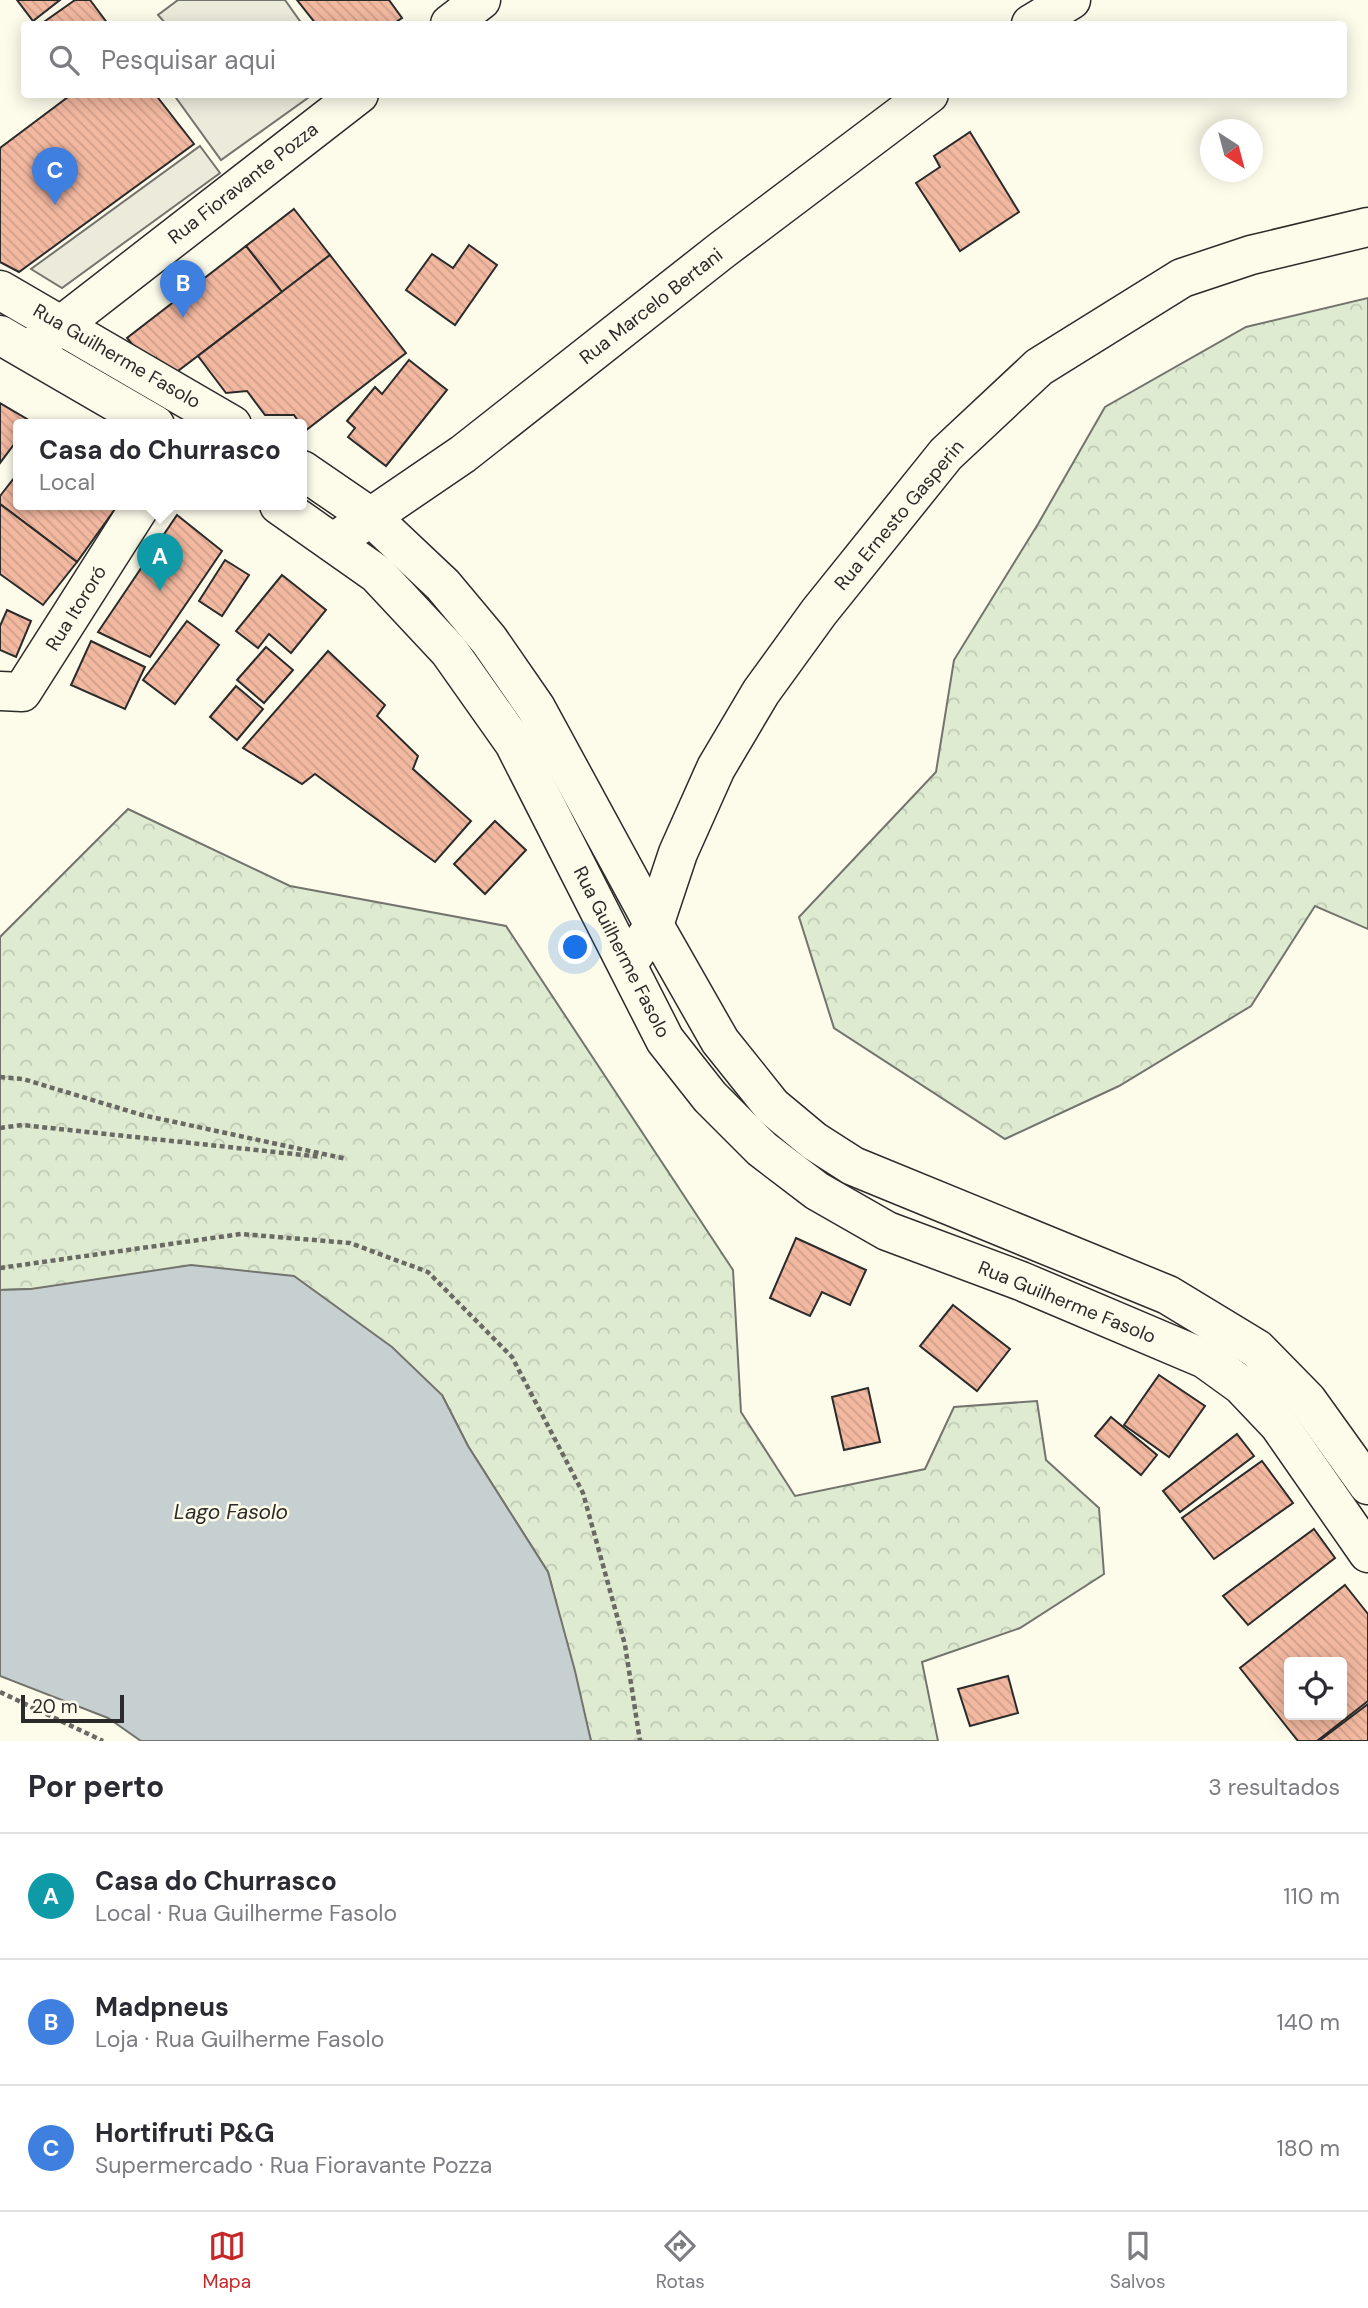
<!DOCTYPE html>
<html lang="pt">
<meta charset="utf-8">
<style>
body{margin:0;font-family:"DM Sans",sans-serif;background:#f2f2f3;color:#2b2b33}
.controls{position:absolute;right:21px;bottom:21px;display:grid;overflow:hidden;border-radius:7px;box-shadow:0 4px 18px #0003}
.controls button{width:63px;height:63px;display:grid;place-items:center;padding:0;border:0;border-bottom:2px solid #e1e1e2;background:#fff;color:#2b2b33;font:35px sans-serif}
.compass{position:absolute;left:1200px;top:119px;width:63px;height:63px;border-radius:50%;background:#fff;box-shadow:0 4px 18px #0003;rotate:144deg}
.scale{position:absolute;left:21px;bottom:18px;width:103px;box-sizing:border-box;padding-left:7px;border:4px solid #2b2b2b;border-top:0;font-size:19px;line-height:24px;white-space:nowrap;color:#2b2b2b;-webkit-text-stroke:5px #fdfbea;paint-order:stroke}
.you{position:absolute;left:576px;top:948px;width:24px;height:24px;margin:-18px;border:5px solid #fff;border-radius:50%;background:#1a73e8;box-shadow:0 0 0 10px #1a73e833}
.badge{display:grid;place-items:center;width:46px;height:46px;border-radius:50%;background:#c62828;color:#fff;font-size:23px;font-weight:700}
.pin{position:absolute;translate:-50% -58px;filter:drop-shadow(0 2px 4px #0008)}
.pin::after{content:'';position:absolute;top:37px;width:24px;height:21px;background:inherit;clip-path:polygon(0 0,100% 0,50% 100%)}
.popup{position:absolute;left:13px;top:419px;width:294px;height:91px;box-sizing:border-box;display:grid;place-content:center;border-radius:7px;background:#fff;filter:drop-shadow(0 2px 5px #0005);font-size:23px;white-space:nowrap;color:#7c7c81}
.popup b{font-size:26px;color:#2b2b33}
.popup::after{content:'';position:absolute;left:50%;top:100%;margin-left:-14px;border:14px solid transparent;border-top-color:#fff}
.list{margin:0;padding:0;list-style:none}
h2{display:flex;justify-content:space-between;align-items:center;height:91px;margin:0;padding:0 28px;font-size:30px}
h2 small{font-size:23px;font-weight:400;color:#7c7c81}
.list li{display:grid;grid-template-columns:46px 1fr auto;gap:21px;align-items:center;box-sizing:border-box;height:126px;padding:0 28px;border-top:2px solid #e1e1e2}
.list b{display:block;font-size:26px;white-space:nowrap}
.list p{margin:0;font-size:23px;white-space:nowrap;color:#7c7c81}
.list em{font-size:23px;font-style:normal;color:#7c7c81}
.icon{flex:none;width:38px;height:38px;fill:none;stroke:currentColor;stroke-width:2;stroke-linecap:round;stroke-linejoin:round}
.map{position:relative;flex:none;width:1368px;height:1741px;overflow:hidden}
.search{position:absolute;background:#fff;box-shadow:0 4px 18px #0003;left:21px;right:21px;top:21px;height:77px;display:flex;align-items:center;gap:18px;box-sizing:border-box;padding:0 24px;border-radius:7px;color:#7c7c81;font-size:26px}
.sheet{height:469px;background:#fff}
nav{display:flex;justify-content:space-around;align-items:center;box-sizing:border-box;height:98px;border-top:2px solid #e1e1e2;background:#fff;font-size:19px;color:#7c7c81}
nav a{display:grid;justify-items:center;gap:4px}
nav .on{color:#c62828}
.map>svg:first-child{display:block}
.forest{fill:url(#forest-crowns);stroke:#74746e;stroke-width:2}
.parking{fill:#eceadb;stroke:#74746e;stroke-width:2}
.water{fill:#c7d0d0;stroke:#74746e;stroke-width:2}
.building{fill:url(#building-back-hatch);stroke:#2b2b2b;stroke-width:2;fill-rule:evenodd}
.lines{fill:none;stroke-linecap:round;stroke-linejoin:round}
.minor-casing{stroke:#2b2b2b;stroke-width:41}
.major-casing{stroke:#2b2b2b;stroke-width:41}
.path{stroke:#6a6964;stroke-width:4.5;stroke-dasharray:5 3.5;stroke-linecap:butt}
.minor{stroke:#fdfbea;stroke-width:38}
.major{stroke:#fdfbea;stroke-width:38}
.labels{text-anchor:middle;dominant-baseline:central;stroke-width:5;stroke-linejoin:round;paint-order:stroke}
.street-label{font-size:19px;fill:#2b2b2b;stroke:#fdfbea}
.water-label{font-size:21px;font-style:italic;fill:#2b2b2b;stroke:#fdfbea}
</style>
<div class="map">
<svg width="1368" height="1741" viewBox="0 0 1368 1741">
<defs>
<pattern id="forest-crowns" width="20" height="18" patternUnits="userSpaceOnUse" patternTransform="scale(1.75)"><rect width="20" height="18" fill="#deebd1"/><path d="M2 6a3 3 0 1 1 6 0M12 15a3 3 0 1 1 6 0" fill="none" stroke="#bfcab4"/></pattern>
<pattern id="building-back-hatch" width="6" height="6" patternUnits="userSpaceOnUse" patternTransform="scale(1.75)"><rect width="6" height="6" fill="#f2b8a0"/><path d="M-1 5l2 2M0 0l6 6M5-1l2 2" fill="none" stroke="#d09e8a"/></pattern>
</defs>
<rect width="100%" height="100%" fill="#fdfbea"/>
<!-- forest -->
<g class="forest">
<path d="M1368 298V929L1315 906 1251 1006 1119 1086 1005 1139 834 1028 799 917 936 772 954 660 1038 524 1105 407 1246 327Z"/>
<path d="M128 809 290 886 506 926 733 1270 741 1412 795 1496 925 1469 954 1407 1037 1401 1046 1460 1099 1508 1104 1574 1020 1628 922 1662 938 1741H591L548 1572 468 1446 442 1395 31 1289 0 1290V937Z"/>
</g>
<!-- parking -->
<g class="parking">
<path d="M178 0H285L302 24H166L158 15Z"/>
<path d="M174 95H312L221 160Z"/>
<path d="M200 146 220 173 62 288 31 269Z"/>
</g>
<!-- water -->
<path class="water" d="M191 1265 294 1276 392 1347 442 1395 468 1446 548 1572 575 1671 591 1741H141L108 1718 0 1676V1290L31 1289Z"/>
<!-- building -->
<g class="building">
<path d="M17 0H60L33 21Z"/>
<path d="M75 0H90L108 24H41Z"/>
<path d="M297 0H389L402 18 393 24H316Z"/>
<path d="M72 94H155L194 144 19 272 0 262V148Z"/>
<path d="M970 132 1019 212 960 251 916 183 940 167 934 156Z"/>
<path d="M294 209 330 255 282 292 246 246Z"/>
<path d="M469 245 497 265 455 325 406 290 432 254 453 268Z"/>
<path d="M246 246 282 292 170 377 156 358 148 364 127 338Z"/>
<path d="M330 255 406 353 305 431 294 415H265L247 391 226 393 198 356Z"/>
<path d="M409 360 447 390 386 466 348 437 355 428 347 421 375 387 382 394Z"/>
<path d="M0 403 32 422 29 425H18V439L0 463Z"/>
<path d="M18 473V505H118L77 562 0 504V496Z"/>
<path d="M0 504 77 562 43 605 0 574Z"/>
<path d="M177 515 222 551 150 657 98 632Z"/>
<path d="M225 560 249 575 222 616 199 601Z"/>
<path d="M282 575 326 610 291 653 269 634 258 648 236 631Z"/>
<path d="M7 610 31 621 16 657 0 650V626Z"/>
<path d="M187 621 219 645 175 704 143 680Z"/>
<path d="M91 641 145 667 125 709 71 685Z"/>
<path d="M266 647 293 670 264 703 237 680Z"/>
<path d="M328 651 385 705 377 716 418 756 413 769 471 821 435 862 315 774 302 784 243 748Z"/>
<path d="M236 686 263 709 237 740 210 717Z"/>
<path d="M495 821 526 850 485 894 454 864Z"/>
<path d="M796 1238 866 1270 850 1305 822 1292 810 1316 770 1298Z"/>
<path d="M953 1305 1010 1349 977 1391 920 1346Z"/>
<path d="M1159 1375 1205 1406 1169 1457 1124 1425Z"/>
<path d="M868 1388 880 1442 844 1450 832 1397Z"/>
<path d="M1111 1417 1157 1455 1141 1475 1095 1436Z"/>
<path d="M1237 1434 1254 1456 1180 1512 1163 1491Z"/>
<path d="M1262 1461 1293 1503 1214 1559 1182 1518Z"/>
<path d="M1314 1529 1335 1558 1248 1625 1223 1596Z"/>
<path d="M1345 1585 1368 1614V1701L1317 1741H1298L1240 1668ZM1289 1662H1342V1715H1289Z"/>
<path d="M1008 1676 1018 1713 970 1726 958 1689Z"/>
<path d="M1368 1704V1741H1319Z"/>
</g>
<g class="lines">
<defs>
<g id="minor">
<path d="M450 24 481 0"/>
<path d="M1031 24 1071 0"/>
<path d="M37 344 359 94"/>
<path d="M334 542 463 454 722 250 929 94"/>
<path d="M0 691 22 692 141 505"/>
<path d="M628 964 654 925 678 853 716 768 761 692 819 612 946 454 1039 367 1182 278 1251 255 1368 227"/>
</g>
<g id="major">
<path d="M0 290 232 425"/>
<path d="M0 335 155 425"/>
<path d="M302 470 372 518 443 585 489 640 536 708 654 925 720 1041 772 1106 814 1141 853 1166 1168 1295 1257 1349 1307 1400 1368 1485"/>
<path d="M279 505 377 574 449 651 514 743 665 1040 710 1097 762 1149 817 1191 887 1231 1021 1281 1205 1359 1241 1385 1279 1425 1368 1553"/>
</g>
</defs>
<!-- minor casing -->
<use href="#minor" class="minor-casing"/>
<!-- major casing -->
<use href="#major" class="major-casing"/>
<!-- path -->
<g class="path">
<path d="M0 1077 23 1079 142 1115 347 1159"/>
<path d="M0 1128 22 1125 322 1157"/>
<path d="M0 1268 241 1234 350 1243 428 1272 512 1357 583 1493 625 1645 640 1741"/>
<path d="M0 1692 103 1741"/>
</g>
<!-- minor -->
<use href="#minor" class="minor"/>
<!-- major -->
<use href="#major" class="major"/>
</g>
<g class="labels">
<!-- street labels -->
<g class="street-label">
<text transform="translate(243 183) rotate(-38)">Rua Fioravante Pozza</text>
<text transform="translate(651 306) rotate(-38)">Rua Marcelo Bertani</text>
<text transform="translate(117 356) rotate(30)">Rua Guilherme Fasolo</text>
<text transform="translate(899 515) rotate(-50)">Rua Ernesto Gasperin</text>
<text transform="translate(76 608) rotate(-58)">Rua Itororó</text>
<text transform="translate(622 952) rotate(63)">Rua Guilherme Fasolo</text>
<text transform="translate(1067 1302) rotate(22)">Rua Guilherme Fasolo</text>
</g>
<!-- water labels -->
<g class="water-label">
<text x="231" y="1512">Lago Fasolo</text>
</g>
</g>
</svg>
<div class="controls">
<button><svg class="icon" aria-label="locate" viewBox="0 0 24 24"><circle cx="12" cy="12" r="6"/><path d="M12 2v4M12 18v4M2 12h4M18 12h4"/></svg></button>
</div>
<svg class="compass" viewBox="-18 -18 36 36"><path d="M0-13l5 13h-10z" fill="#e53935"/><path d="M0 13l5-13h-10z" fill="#7c7c81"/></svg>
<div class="scale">20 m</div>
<div class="you"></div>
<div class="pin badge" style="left:160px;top:591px;background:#0f9aa8">A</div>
<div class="popup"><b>Casa do Churrasco</b>Local</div>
<div class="pin badge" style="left:183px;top:318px;background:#3f7fe0">B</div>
<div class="pin badge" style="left:55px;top:205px;background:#3f7fe0">C</div>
<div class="search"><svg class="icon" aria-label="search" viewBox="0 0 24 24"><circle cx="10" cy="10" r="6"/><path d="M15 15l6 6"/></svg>Pesquisar aqui</div>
</div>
<section class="sheet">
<h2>Por perto<small>3 resultados</small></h2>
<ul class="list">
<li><span class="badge" style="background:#0f9aa8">A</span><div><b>Casa do Churrasco</b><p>Local · Rua Guilherme Fasolo</p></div><em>110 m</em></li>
<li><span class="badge" style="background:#3f7fe0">B</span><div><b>Madpneus</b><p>Loja · Rua Guilherme Fasolo</p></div><em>140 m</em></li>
<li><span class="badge" style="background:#3f7fe0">C</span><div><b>Hortifruti P&amp;G</b><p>Supermercado · Rua Fioravante Pozza</p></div><em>180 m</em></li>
</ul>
</section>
<nav>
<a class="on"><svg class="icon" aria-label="map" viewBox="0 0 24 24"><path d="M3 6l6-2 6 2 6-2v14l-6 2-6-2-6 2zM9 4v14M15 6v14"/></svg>Mapa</a>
<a><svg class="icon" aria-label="directions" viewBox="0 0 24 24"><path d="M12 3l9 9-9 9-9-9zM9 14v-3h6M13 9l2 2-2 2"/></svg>Rotas</a>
<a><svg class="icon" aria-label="saved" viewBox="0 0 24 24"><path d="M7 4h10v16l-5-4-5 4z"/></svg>Salvos</a>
</nav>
